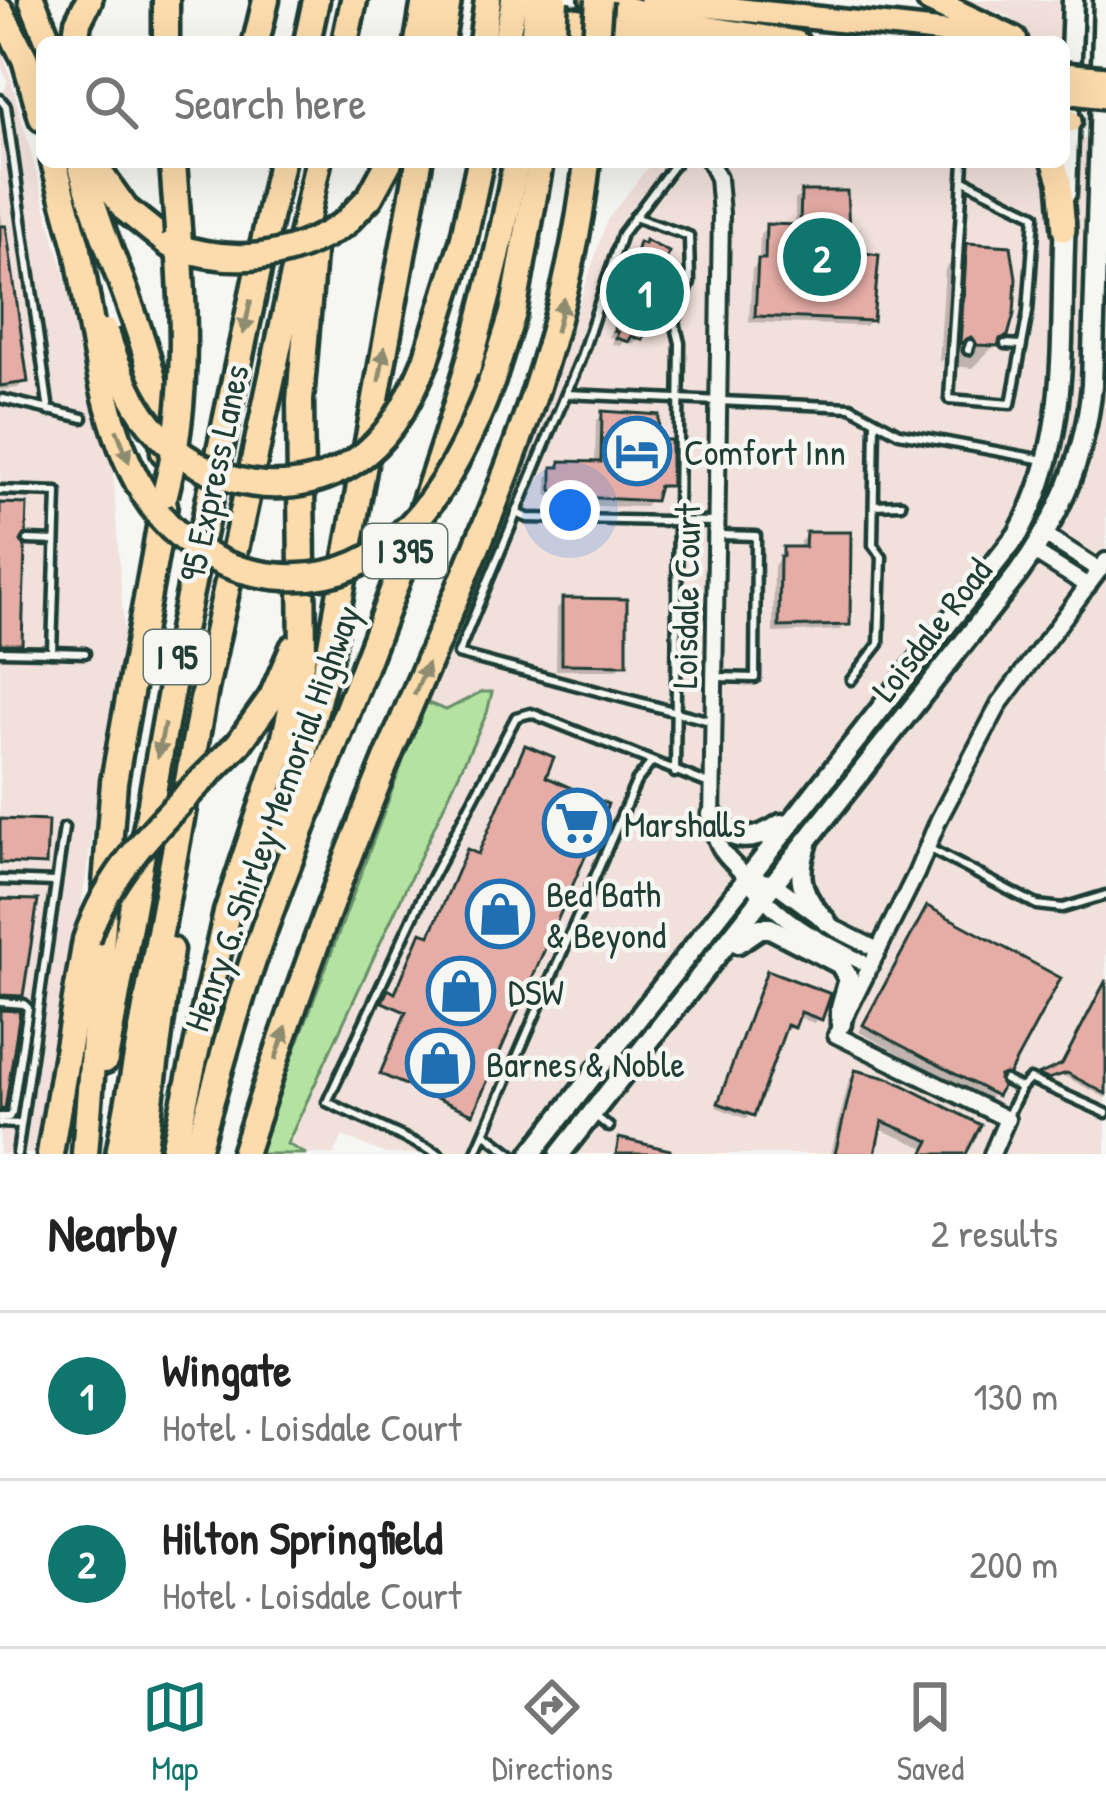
<!DOCTYPE html>
<meta charset="utf-8">
<style>
body{margin:0;font-family:"Patrick Hand",sans-serif;background:#f2f2f2;color:#222}
.you{position:absolute;left:570px;top:510px;width:42px;height:42px;margin:-30px;border:9px solid #fff;border-radius:50%;background:#1a73e8;box-shadow:0 0 0 18px #1a73e833}
.badge{display:grid;place-items:center;width:78px;height:78px;border-radius:50%;background:#0f766e;color:#fff;font-size:39px;font-weight:700}
.pin{position:absolute;translate:-50% -50%;border:6px solid #fff;box-shadow:0 3px 12px #0006}
.list{margin:0;padding:0;list-style:none}
h2{display:flex;justify-content:space-between;align-items:center;height:156px;margin:0;padding:0 48px;font-size:51px}
h2 small{font-size:39px;font-weight:400;color:#767676}
.list li{display:grid;grid-template-columns:78px 1fr auto;gap:36px;align-items:center;box-sizing:border-box;height:168px;padding:0 48px;border-top:3px solid #e0e0e0}
.list b{display:block;font-size:45px;white-space:nowrap}
.list p{margin:0;font-size:39px;white-space:nowrap;color:#767676}
.list em{font-size:39px;font-style:normal;color:#767676}
.icon{flex:none;width:66px;height:66px;fill:none;stroke:currentColor;stroke-width:2;stroke-linecap:round;stroke-linejoin:round}
.map{position:relative;flex:none;width:1106px;height:1154px;overflow:hidden}
.search{position:absolute;background:#fff;box-shadow:0 12px 48px #0002;left:36px;right:36px;top:36px;height:132px;display:flex;align-items:center;gap:30px;box-sizing:border-box;padding:0 42px;border-radius:18px;color:#767676;font-size:45px}
.sheet{height:492px;background:#fff}
nav{display:flex;justify-content:space-around;align-items:center;box-sizing:border-box;height:168px;border-top:3px solid #e0e0e0;background:#fff;font-size:33px;color:#767676}
nav a{display:grid;justify-items:center;gap:6px}
nav .on{color:#0f766e}
.map>svg:first-child{display:block}
.built{fill:#f1e0db}
.green{fill:#b3e2a1;stroke:#69906a;stroke-width:3}
.shadow{fill:#0003}
.building{fill:#e6aca6;stroke:#1f3d34;stroke-width:3}
.lines{fill:none;stroke-linecap:round;stroke-linejoin:round}
.lane-casing{stroke:#1f3d34;stroke-width:15}
.street-casing{stroke:#1f3d34;stroke-width:22}
.secondary-casing{stroke:#1f3d34;stroke-width:27}
.primary-casing{stroke:#1f3d34;stroke-width:30}
.highway-casing{stroke:#1f3d34;stroke-width:33}
.lane{stroke:#f6f6f2;stroke-width:6}
.street{stroke:#f6f6f2;stroke-width:14}
.secondary{stroke:#f6f6f2;stroke-width:18}
.primary{stroke:#fcdcac;stroke-width:21}
.highway{stroke:#fcdcac;stroke-width:24}
.primary-bridge-casing{stroke:#1f3d34;stroke-width:30;stroke-linecap:butt}
.highway-bridge-casing{stroke:#1f3d34;stroke-width:33;stroke-linecap:butt}
.primary-bridge{stroke:#fcdcac;stroke-width:21}
.highway-bridge{stroke:#fcdcac;stroke-width:24}
.oneway{fill:#8e8c70}
.labels{text-anchor:middle;dominant-baseline:central;stroke-width:9;stroke-linejoin:round;paint-order:stroke}
.shield{fill:#f6f6f2;stroke:#60746d;stroke-width:3}
.shield-label{font-size:33px;font-weight:bold;fill:#1f3d34}
.poi-label{font-size:36px;fill:#1f3d34;stroke:#f6f6f2;text-anchor:start}
.street-label{font-size:36px;fill:#1f3d34;stroke:#f6f6f2}
</style>
<div class="map">
<svg width="1106" height="1154" viewBox="0 0 1106 1154">
<rect width="100%" height="100%" fill="#f6f6f2"/>
<filter id="ink" filterUnits="userSpaceOnUse"><feTurbulence type="fractalNoise" baseFrequency=".00833" numOctaves="2"/><feDisplacementMap in="SourceGraphic" scale="24" xChannelSelector="R" yChannelSelector="G"/><feConvolveMatrix kernelMatrix="1 2 1 2 8 2 1 2 1" color-interpolation-filters="sRGB"/></filter>
<g filter="url(#ink)">
<!-- built -->
<g class="built">
<path d="M964 0H1081L1080 46 1072 57 1064 42H1011V17Z"/>
<path d="M0 41 111 444 124 633 42 1154H0V99L8 81 0 65Z"/>
<path d="M1064 137 1106 140V1154H386L343 1136 334 1154H306L287 1144 338 1028 395 778 561 359 607 220 652 162H1064Z"/>
</g>
<!-- green -->
<path class="green" d="M481 692H492L487 713 287 1144 306 1154H260L270 1117 425 702 446 710Z"/>
<!-- shadow -->
<g class="shadow">
<path d="M802 194 846 233 871 320 864 326 749 322 752 269 759 262 760 234 767 227 795 228V200Z"/>
<path d="M0 205 24 381 18 388 0 390Z"/>
<path d="M640 246 666 317 659 324 646 321 634 344 625 341 620 346 612 344 614 338 609 337 634 252Z"/>
<path d="M968 246 1005 335 972 368 954 366 947 357 939 362 945 269Z"/>
<path d="M603 414 656 443 668 485 655 491 645 507 601 506 551 500V496H547V477L562 464 595 465 596 421Z"/>
<path d="M807 535 847 623 840 630 773 633 774 566 785 550H800V541Z"/>
<path d="M564 602 624 663 617 670H556L557 608Z"/>
<path d="M928 910 1006 1072 988 1101 859 1032Z"/>
<path d="M768 974 819 1018 814 1023 796 1016 788 1031 783 1029 747 1119 716 1107Z"/>
<path d="M1106 986V1098L1062 1075 1039 1079 1061 1067Z"/>
<path d="M856 1073 963 1154H922L925 1148 877 1128 872 1154H831L849 1080Z"/>
</g>
<!-- building -->
<g class="building">
<path d="M801 191H847L849 230H858V252L879 255 873 321 755 316 758 259H765L766 224 800 225Z"/>
<path d="M0 226H6L28 382 0 386Z"/>
<path d="M645 240 669 252 657 288 677 296 668 319 651 316 643 340 631 336 629 342 616 338 618 332 614 331 639 242 644 244Z"/>
<path d="M967 243 1011 246 1016 278 1014 314 1008 336 1000 339 998 346 977 345 971 337 960 344Z"/>
<path d="M602 411 659 415 658 440H671V486H659L655 501 560 496 552 490V467H560V461L601 462Z"/>
<path d="M0 503 27 504 26 533 21 541 25 547 22 644H0Z"/>
<path d="M806 532H851L850 625 779 627 780 556H783V547H805Z"/>
<path d="M562 598 627 599V665L562 664Z"/>
<path d="M525 745 554 757 546 777 608 804 473 1114 380 1074 406 1012 382 1002 388 989 395 993 421 932 430 935 467 849 478 854Z"/>
<path d="M0 819 48 821 46 865 0 863Z"/>
<path d="M0 899 38 900 23 996 0 995Z"/>
<path d="M927 906 1061 978 1009 1074 999 1076 1002 1087 997 1096 863 1025Z"/>
<path d="M767 970 831 994 822 1020 801 1012 795 1028 787 1025 754 1116 718 1103Z"/>
<path d="M1106 980V1094L1067 1073 1048 1079 1038 1075 1062 1064Z"/>
<path d="M0 1010 20 1011 5 1109H0Z"/>
<path d="M855 1070 891 1079 981 1125 966 1154H923L930 1141 882 1121 875 1154H835Z"/>
<path d="M619 1138 670 1150V1154H616Z"/>
</g>
<g class="lines">
<defs>
<g id="lane">
<path d="M0 99 6 106 49 411"/>
<path d="M676 162 622 234 580 360 458 654 714 722"/>
<path d="M964 180 1035 215 1028 312 1011 404 949 399 964 162"/>
<path d="M634 217 689 236 690 283 675 322 680 343 675 773"/>
<path d="M1005 344 1021 345"/>
<path d="M968 350 970 344"/>
<path d="M566 394 851 407 899 433 1044 460"/>
<path d="M3 399 83 418"/>
<path d="M0 490 57 492 52 652 0 651"/>
<path d="M874 505 901 504"/>
<path d="M516 513 528 518 715 522"/>
<path d="M28 540 55 541"/>
<path d="M52 652 85 653"/>
<path d="M718 677 755 678 756 536 720 535"/>
<path d="M851 680 879 644 882 557 873 545 875 422"/>
<path d="M928 848 1037 905 1063 908 1106 895"/>
<path d="M0 880 56 882"/>
<path d="M0 1002 24 1004 28 1008 12 1112 9 1117H0"/>
<path d="M1005 1080 1021 1088"/>
<path d="M593 1114 609 1127"/>
<path d="M1008 1115 1021 1088 1030 1079 1106 1113"/>
<path d="M0 1123 20 1124"/>
<path d="M486 1134 512 1154"/>
<path d="M17 1154 64 828"/>
<path d="M439 1154 327 1102 425 891 516 717 531 713 709 784"/>
<path d="M475 1154 636 782 651 763"/>
</g>
<g id="street">
<path d="M710 162 718 178 721 214 712 824C719 856 728 856 747 879 784 925 818 940 870 966"/>
<path d="M1045 535 1100 570"/>
<path d="M1034 552 1088 586"/>
<path d="M746 878 774 883 836 929 878 950"/>
<path d="M992 1154 1007 1119 836 1035 916 874 939 819 1000 703 1106 561"/>
</g>
<g id="secondary">
<path d="M1066 193 1073 0"/>
<path d="M712 814C729 846 755 842 781 824"/>
<path d="M807 845C795 877 802 897 826 921"/>
<path d="M738 943 760 928H770L840 964 849 979 841 1007V1024"/>
<path d="M531 1154 1018 534C1073 436 1059 328 1065 221"/>
<path d="M560 1154 1017 575C1060 517 1085 457 1092 385L1104 0"/>
</g>
<g id="primary">
<path d="M592 0 706 27 797 42"/>
<path d="M651 0 1008 39"/>
<path d="M538 12 694 42"/>
<path d="M1064 121H1070"/>
<path d="M1054 162 1060 181 1064 230"/>
</g>
<g id="highway">
<path d="M32 0 49 42"/>
<path d="M930 0 1014 40"/>
<path d="M658 1 668 0"/>
<path d="M0 10 25 59 42 118"/>
<path d="M75 42 78 22 89 0"/>
<path d="M166 42V0"/>
<path d="M256 42 266 0"/>
<path d="M307 42 316 0"/>
<path d="M345 42 354 0"/>
<path d="M418 42 425 0"/>
<path d="M441 42 448 0"/>
<path d="M54 162 78 250"/>
<path d="M80 162C106 260 159 349 164 452"/>
<path d="M92 162 125 209 170 245"/>
<path d="M345 223 370 197 389 162"/>
<path d="M426 360 463 242 480 162"/>
<path d="M492 380 513 313 540 162"/>
<path d="M239 743 272 697 293 648"/>
<path d="M282 840 330 651 419 162"/>
<path d="M105 1060 182 630 281 162"/>
<path d="M50 1154 86 940"/>
<path d="M85 1154 114 782 164 505"/>
<path d="M119 1154 205 689 318 162"/>
<path d="M143 1154 170 950"/>
<path d="M173 1154 227 912 284 741 303 655 300 401 312 254"/>
<path d="M196 1154C217 1078 238 1001 265 926 357 675 471 427 516 162"/>
<path d="M244 1154C290 1012 340 870 398 733 475 548 566 363 587 162"/>
</g>
</defs>
<!-- lane casing -->
<use href="#lane" class="lane-casing"/>
<!-- street casing -->
<use href="#street" class="street-casing"/>
<!-- secondary casing -->
<use href="#secondary" class="secondary-casing"/>
<!-- primary casing -->
<use href="#primary" class="primary-casing"/>
<!-- highway casing -->
<use href="#highway" class="highway-casing"/>
<!-- lane -->
<use href="#lane" class="lane"/>
<!-- street -->
<use href="#street" class="street"/>
<!-- secondary -->
<use href="#secondary" class="secondary"/>
<!-- primary -->
<use href="#primary" class="primary"/>
<!-- highway -->
<use href="#highway" class="highway"/>
<defs>
<g id="primary-bridge">
<path d="M1064 74 1106 78"/>
<path d="M1064 92 1106 97"/>
</g>
<g id="highway-bridge">
<path d="M482 42 488 0"/>
<path d="M506 42 514 0"/>
<path d="M533 42 537 0"/>
<path d="M552 42 555 0"/>
<path d="M596 42 599 0"/>
<path d="M170 245C233 266 289 261 345 223"/>
<path d="M78 250C94 334 102 432 151 504 175 539 214 565 255 573 389 601 453 486 492 380"/>
<path d="M106 332C116 364 129 398 150 424 202 489 298 508 366 453 395 429 412 394 426 360"/>
<path d="M165 494C194 384 181 274 173 162"/>
<path d="M86 940C112 859 181 803 239 743"/>
</g>
</defs>
<!-- primary-bridge casing -->
<use href="#primary-bridge" class="primary-bridge-casing"/>
<!-- highway-bridge casing -->
<use href="#highway-bridge" class="highway-bridge-casing"/>
<!-- primary-bridge -->
<use href="#primary-bridge" class="primary-bridge"/>
<!-- highway-bridge -->
<use href="#highway-bridge" class="highway-bridge"/>
</g>
<!-- one-way arrows -->
<defs><path id="oneway-solid" d="M-6-.8H1V-3.2L6.5 0L1 3.2V.8H-6Z" transform="scale(3)"/></defs>
<g class="oneway">
<use href="#oneway-solid" transform="translate(560 315) rotate(-76)"/>
<use href="#oneway-solid" transform="translate(247 317) rotate(102)"/>
<use href="#oneway-solid" transform="translate(382 364) rotate(-80)"/>
<use href="#oneway-solid" transform="translate(123 446) rotate(69)"/>
<use href="#oneway-solid" transform="translate(421 679) rotate(-67)"/>
<use href="#oneway-solid" transform="translate(161 741) rotate(101)"/>
<use href="#oneway-solid" transform="translate(281 1043) rotate(-71)"/>
</g>
</g>
<!-- icons -->
<defs>
<symbol id="hotel-ring" viewBox="-11 -11 22 22"><circle r="9.5" fill="#f6f6f2" stroke="#1f6fb2" stroke-width="1.5"/><path d="M-6-4.5h1.5V1H6V5H4.5V3h-9V5H-6ZM-4 0a1.8 1.8 0 1 1 3.6 0ZM.5 0V-2.5h3Q6-2.5 6 0Z" fill="#1f6fb2"/></symbol>
<symbol id="supermarket-ring" viewBox="-11 -11 22 22"><circle r="9.5" fill="#f6f6f2" stroke="#1f6fb2" stroke-width="1.5"/><path d="M-6-5.5h2.5l.6 2H6L4.5 2H-2.5L-4.4-4H-6ZM-1.5 3.2a1.3 1.3 0 1 0 .1 0ZM3 3.2a1.3 1.3 0 1 0 .1 0Z" fill="#1f6fb2"/></symbol>
<symbol id="shop-ring" viewBox="-11 -11 22 22"><circle r="9.5" fill="#f6f6f2" stroke="#1f6fb2" stroke-width="1.5"/><path d="M-5-2.5h2.3a2.7 3.5 0 0 1 5.4 0H5L5.5 6h-11ZM-1.5-2.5h3a1.5 2.3 0 0 0-3 0Z" fill="#1f6fb2"/></symbol>
</defs>
<g fill-rule="evenodd">
<use href="#hotel-ring" x="599" y="413" width="76" height="76"/>
<use href="#supermarket-ring" x="539" y="785" width="76" height="76"/>
<use href="#shop-ring" x="462" y="876" width="76" height="76"/>
<use href="#shop-ring" x="423" y="953" width="76" height="76"/>
<use href="#shop-ring" x="402" y="1025" width="76" height="76"/>
</g>
<g class="labels">
<!-- shield labels -->
<g class="shield">
<rect x="363" y="524" width="84" height="54" rx="9"/>
<rect x="144" y="630" width="66" height="54" rx="9"/>
</g>
<g class="shield-label">
<text x="405" y="551">I 395</text>
<text x="177" y="657">I 95</text>
</g>
<!-- poi labels -->
<g class="poi-label">
<text x="684" y="451">Comfort Inn</text>
<text x="624" y="823">Marshalls</text>
<text x="546" y="893">Bed Bath<tspan x="546" dy="41">&amp; Beyond</tspan></text>
<text x="508" y="991">DSW</text>
<text x="486" y="1063">Barnes &amp; Noble</text>
</g>
<!-- street labels -->
<g class="street-label">
<text transform="translate(213 473) rotate(-78)">95 Express Lanes</text>
<text transform="translate(685 596) rotate(-89)">Loisdale Court</text>
<text transform="translate(931 629) rotate(-52)">Loisdale Road</text>
<text transform="translate(271 818) rotate(-70)">Henry G. Shirley Memorial Highway</text>
</g>
</g>
</svg>
<div class="you"></div>
<div class="pin badge" style="left:645px;top:292px">1</div>
<div class="pin badge" style="left:822px;top:257px">2</div>
<div class="search"><svg class="icon" aria-label="search" viewBox="0 0 24 24"><circle cx="10" cy="10" r="6"/><path d="M15 15l6 6"/></svg>Search here</div>
</div>
<section class="sheet">
<h2>Nearby<small>2 results</small></h2>
<ul class="list">
<li><span class="badge">1</span><div><b>Wingate</b><p>Hotel · Loisdale Court</p></div><em>130 m</em></li>
<li><span class="badge">2</span><div><b>Hilton Springfield</b><p>Hotel · Loisdale Court</p></div><em>200 m</em></li>
</ul>
</section>
<nav>
<a class="on"><svg class="icon" aria-label="map" viewBox="0 0 24 24"><path d="M3 6l6-2 6 2 6-2v14l-6 2-6-2-6 2zM9 4v14M15 6v14"/></svg>Map</a>
<a><svg class="icon" aria-label="directions" viewBox="0 0 24 24"><path d="M12 3l9 9-9 9-9-9zM9 14v-3h6M13 9l2 2-2 2"/></svg>Directions</a>
<a><svg class="icon" aria-label="saved" viewBox="0 0 24 24"><path d="M7 4h10v16l-5-4-5 4z"/></svg>Saved</a>
</nav>
